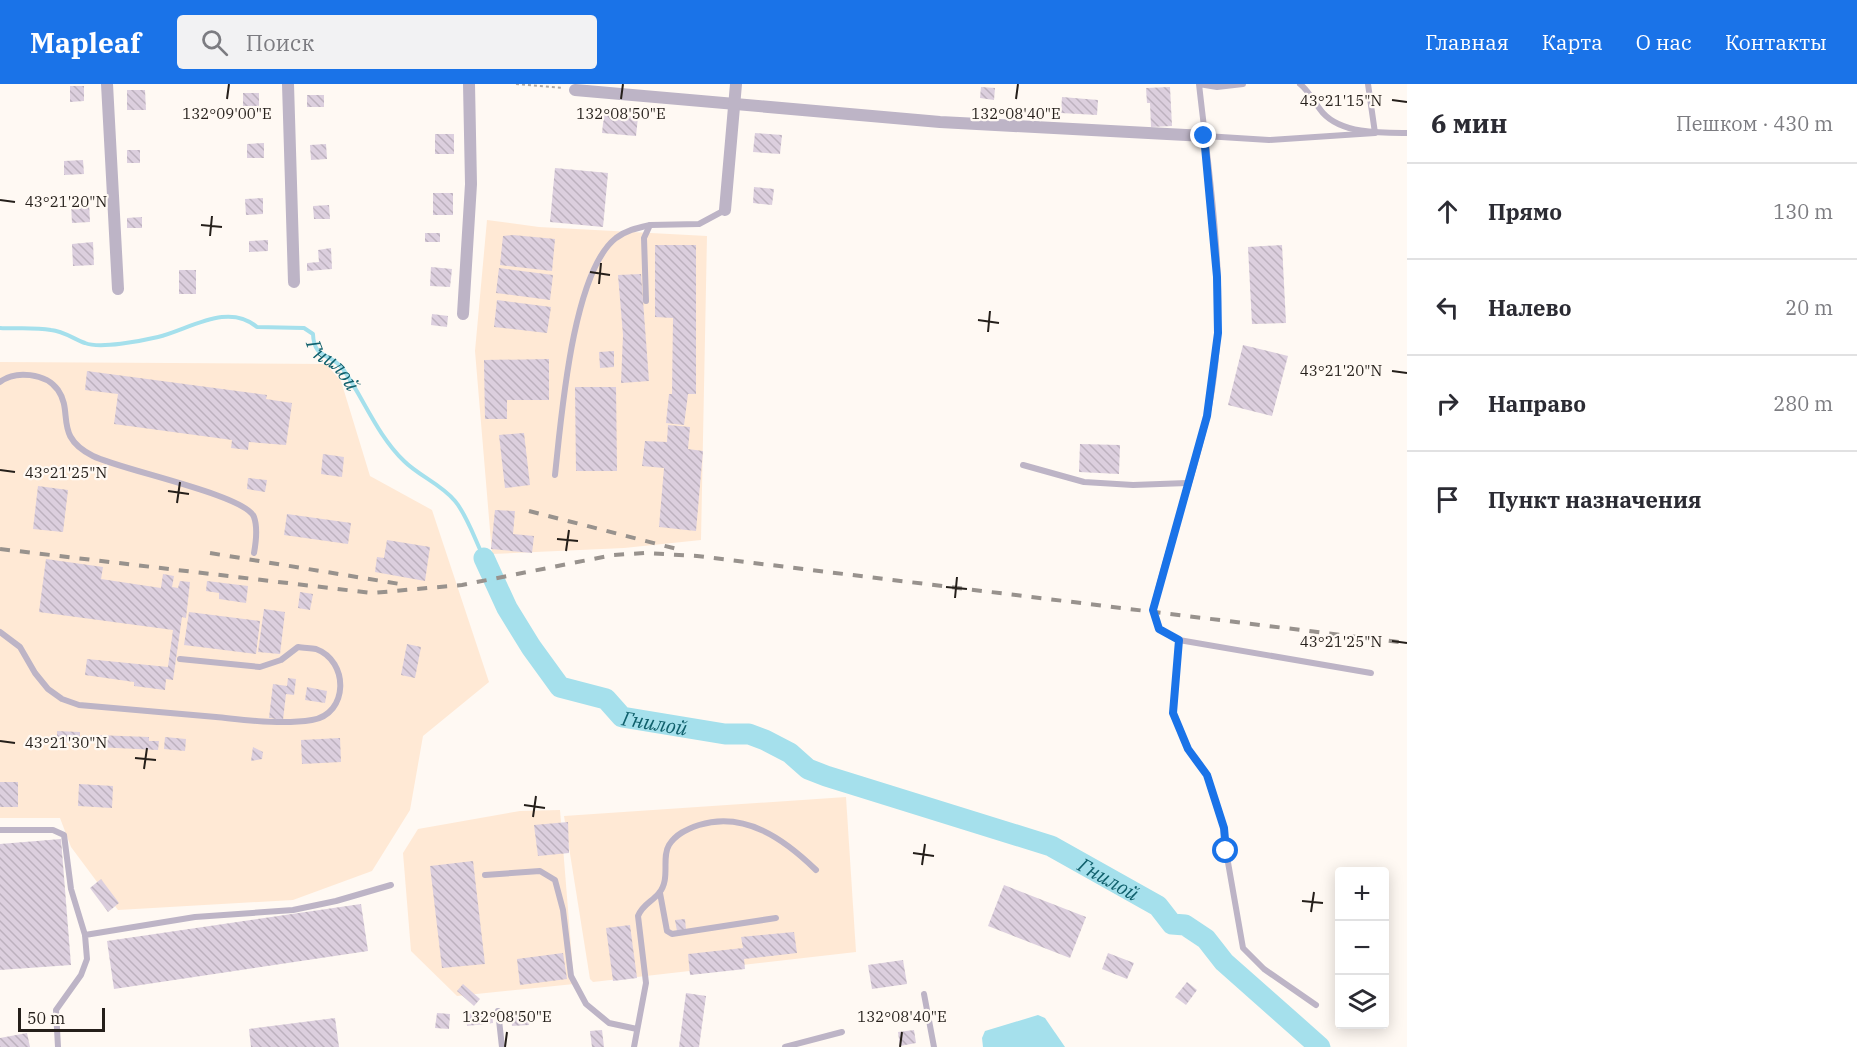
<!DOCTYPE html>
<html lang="ru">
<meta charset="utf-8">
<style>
body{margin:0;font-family:"IBM Plex Serif",serif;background:#f2f2f3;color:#2b2b33}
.controls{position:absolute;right:18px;bottom:18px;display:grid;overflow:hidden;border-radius:6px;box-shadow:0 3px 15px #0003}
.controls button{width:54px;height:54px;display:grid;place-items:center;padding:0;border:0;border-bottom:2px solid #e1e1e2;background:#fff;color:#2b2b33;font:30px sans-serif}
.scale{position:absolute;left:18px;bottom:15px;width:87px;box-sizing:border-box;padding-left:6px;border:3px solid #251f1a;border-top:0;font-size:16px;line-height:21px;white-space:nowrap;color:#251f1a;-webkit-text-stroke:4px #fff9f3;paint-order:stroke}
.stop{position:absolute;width:18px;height:18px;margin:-14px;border:4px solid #1a73e8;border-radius:50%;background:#fff}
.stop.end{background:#1a73e8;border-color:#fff;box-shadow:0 2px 6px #0008}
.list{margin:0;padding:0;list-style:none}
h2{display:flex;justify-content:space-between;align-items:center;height:78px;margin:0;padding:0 24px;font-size:26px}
h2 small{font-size:20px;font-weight:400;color:#7c7c81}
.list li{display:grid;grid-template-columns:39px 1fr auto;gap:18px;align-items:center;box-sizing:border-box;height:96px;padding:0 24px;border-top:2px solid #e1e1e2}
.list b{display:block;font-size:22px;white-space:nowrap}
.list em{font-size:20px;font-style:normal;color:#7c7c81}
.icon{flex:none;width:33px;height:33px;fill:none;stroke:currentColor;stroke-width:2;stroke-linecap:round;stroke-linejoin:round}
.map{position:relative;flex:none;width:1407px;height:963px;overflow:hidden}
header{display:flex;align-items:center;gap:36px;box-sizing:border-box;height:84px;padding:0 30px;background:#1a73e8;color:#fff}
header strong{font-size:28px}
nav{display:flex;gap:33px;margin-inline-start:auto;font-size:21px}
.search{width:420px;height:54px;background:#f2f2f3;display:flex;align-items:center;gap:15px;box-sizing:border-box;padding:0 21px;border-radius:6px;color:#7c7c81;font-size:22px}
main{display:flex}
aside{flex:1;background:#fff}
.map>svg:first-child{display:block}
.built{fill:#ffe9d5}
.water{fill:#a5e0ec}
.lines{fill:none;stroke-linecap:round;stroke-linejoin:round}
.stream{stroke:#a5e0ec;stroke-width:4}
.river{stroke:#a5e0ec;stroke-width:21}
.building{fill:url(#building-back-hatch)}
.path{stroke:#b0aaa5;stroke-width:2;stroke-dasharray:3 3;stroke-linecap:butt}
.service{stroke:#bdb4c6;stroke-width:6}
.minor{stroke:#bdb4c6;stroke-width:12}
.rail{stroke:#98928d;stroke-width:4;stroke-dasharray:10 10;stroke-linecap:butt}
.route{stroke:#1a73e8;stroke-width:8}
.ticks{fill:none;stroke:#251f1a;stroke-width:2}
.labels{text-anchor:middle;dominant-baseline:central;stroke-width:4.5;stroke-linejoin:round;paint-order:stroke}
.water-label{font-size:20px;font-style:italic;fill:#10606c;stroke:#fff9f3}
.ticks-label{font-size:15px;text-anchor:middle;fill:#251f1a;stroke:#fff9f3;stroke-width:4.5;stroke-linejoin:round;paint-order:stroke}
</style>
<header>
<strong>Mapleaf</strong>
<div class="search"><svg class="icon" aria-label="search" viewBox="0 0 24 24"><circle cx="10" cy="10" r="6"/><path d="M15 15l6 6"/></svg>Поиск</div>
<nav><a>Главная</a><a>Карта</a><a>О нас</a><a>Контакты</a></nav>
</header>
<main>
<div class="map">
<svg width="1407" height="963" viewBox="0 0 1407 963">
<defs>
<pattern id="building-back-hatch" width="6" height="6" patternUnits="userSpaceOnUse" patternTransform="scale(1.5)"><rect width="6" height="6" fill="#dccfde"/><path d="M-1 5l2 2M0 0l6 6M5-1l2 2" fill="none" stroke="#bdb1be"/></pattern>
</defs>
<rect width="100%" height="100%" fill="#fff9f3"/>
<!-- built -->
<g class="built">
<path d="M487 136 539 143 707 152 701 456 624 464 492 470 475 267Z"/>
<path d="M0 278 326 280 341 297 370 392 432 426 489 598 423 652 410 726 372 787 293 816 118 826 71 763 60 734H0Z"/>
<path d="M846 713 856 868 593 898 590 895 564 732Z"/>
<path d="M560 726 574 900 457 912 411 867 403 769 418 745 520 727Z"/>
</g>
<!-- water -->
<path class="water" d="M1038 931 1045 934 1065 963H983L982 954 985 947Z"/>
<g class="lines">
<!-- stream -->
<path class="stream" id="s1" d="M0 244C17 245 34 243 51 246 63 247 74 255 85 259 100 265 141 257 158 253 190 245 228 218 257 243L304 244 313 250C314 276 330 268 343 285 364 315 377 351 404 377 419 392 441 400 455 417 467 431 475 456 484 474"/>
<!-- river -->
<path class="river" id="s2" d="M484 474 507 524 531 563 560 603 606 615 622 633 725 650H749L765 656 790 669 808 685 826 692 1051 762 1158 822 1172 840 1185 841 1206 855 1224 878 1320 963"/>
</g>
<!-- building -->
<g class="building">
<path d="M70 2H84V17L70 18Z"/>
<path d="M981 3 995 4 994 16 980 14Z"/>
<path d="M1170 3 1172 42 1151 43 1150 19H1147L1146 4Z"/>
<path d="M127 6H145L146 26H127Z"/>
<rect x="243" y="9" width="16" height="13"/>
<rect x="307" y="11" width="17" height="12"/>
<path d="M1062 13 1098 16 1097 31 1061 29Z"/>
<path d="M604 30 638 33 636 52 602 49Z"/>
<path d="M755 49 782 51 780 70 753 68Z"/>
<rect x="435" y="50" width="19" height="20"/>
<path d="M264 59V74H247V60Z"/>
<path d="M326 60 327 75 311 76 310 61Z"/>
<rect x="127" y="66" width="13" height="13"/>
<path d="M83 76 84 90 64 91V77Z"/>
<path d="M555 84 608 89 603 143 550 138Z"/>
<path d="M754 103 774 105 772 121 753 119Z"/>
<rect x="433" y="109" width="20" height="22"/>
<path d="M263 114V130L246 131 245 115Z"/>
<path d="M89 119 90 138 72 139 71 120Z"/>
<path d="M329 121 330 135H314L313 122Z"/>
<path d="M142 133V144H127V134Z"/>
<rect x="425" y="149" width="15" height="9"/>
<path d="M513 151 555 155 552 187 500 181 503 152Z"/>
<path d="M268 156V167L249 168V157Z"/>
<path d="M93 158 94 181 73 182 72 160Z"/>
<path d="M655 161H696V310H688L684 341 666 339 669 310H672L673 234 655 233Z"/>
<path d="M1282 161 1286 239 1252 240 1248 163Z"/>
<path d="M331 164 332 185 307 187V179L319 178 318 166Z"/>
<path d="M431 183 452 185 450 203 430 202Z"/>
<path d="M499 184 553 191 550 216 496 209Z"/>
<rect x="179" y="186" width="17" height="24"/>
<path d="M641 190 649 297 621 299 623 251 618 191Z"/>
<path d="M497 216 551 223 547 249 494 243Z"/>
<path d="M432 230 448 232 447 243 431 241Z"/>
<path d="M1243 261 1288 272 1272 332 1228 321Z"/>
<path d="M614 267V283L600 284 599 268Z"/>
<path d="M549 275V316H507V335H485L484 276Z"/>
<path d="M87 287 267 311 266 315 292 319 286 361 249 358 248 366 231 364 232 356 114 340 118 310 85 306Z"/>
<path d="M575 303H616L617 387H576Z"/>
<path d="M668 341 690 343 688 365 703 367 696 447 659 443 664 384 642 382 645 357 667 358Z"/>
<path d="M524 349 530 401 505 404 499 351Z"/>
<path d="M1080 360 1120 361 1119 390 1079 388Z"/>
<path d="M323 370 344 373 342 393 321 390Z"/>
<path d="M248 394 267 396 265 408 247 405Z"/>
<path d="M38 402 68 406 63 448 33 445Z"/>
<path d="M495 426 515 427 513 450 534 452 532 469 491 465Z"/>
<path d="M287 430 351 439 348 460 284 451Z"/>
<path d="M387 456 430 463 425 497 375 488 377 473 384 474Z"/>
<path d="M46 475 103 483 101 495 161 504 163 490 174 492 172 503 178 504 180 497 190 498 186 534 182 533 173 596 166 595 165 606 134 602V598L85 591 87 575 168 583 173 546 39 528Z"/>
<path d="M207 497 248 502 246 519 219 515V509L206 507Z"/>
<path d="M300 508 313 510 310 526 298 524Z"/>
<path d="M264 525 285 528 280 570 258 568Z"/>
<path d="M189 528 260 537 256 570 184 561Z"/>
<path d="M407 560 421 563 415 594 401 591Z"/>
<path d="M288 594 296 595 294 611 286 610 283 636 269 634 273 600 287 602Z"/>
<path d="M307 603 327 607 325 619 305 616Z"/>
<path d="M57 647 80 648V659L57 658Z"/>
<path d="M96 651 149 653V657H159L158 666 95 663Z"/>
<path d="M165 653 186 655 185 667 164 665Z"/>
<path d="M340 654 341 678 302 680 301 656Z"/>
<path d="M253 663 263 668 262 675 251 677Z"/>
<rect x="0" y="698" width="18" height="25"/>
<path d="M79 700 113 702 112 724 78 722Z"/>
<path d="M568 738 569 769 538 772 534 741Z"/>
<path d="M61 755 71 881 0 886V760Z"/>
<path d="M473 777 485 880 442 884 430 782Z"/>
<path d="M101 795 119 819 108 828 90 804Z"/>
<path d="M1004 801 1086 833 1070 874 988 842Z"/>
<path d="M361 820 368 867 114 905 107 857Z"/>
<path d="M685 835 686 846 677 847 675 836Z"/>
<path d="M630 841 637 894 613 897 606 844Z"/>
<path d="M794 848 797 869 744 875 745 885 690 891 688 870 743 864 741 853Z"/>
<path d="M563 869 567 895 520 901 517 875Z"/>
<path d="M1108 869 1134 879 1127 895 1102 885Z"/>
<path d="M903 876 907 900 872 905 868 881Z"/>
<path d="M1187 898 1197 906 1186 921 1175 913Z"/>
<path d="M463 900 480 915 474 922 457 907Z"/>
<path d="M686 909 706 912 699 963H679Z"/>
<path d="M527 926 529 941 512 942 510 928Z"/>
<path d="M492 927 493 939 467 942 466 930Z"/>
<path d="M437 929 450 930 449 945 435 944Z"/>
<path d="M335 934 339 963H251L249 945Z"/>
<path d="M602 946 604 963H592L590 947Z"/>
<path d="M914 946 916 959 900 962 898 948Z"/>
<path d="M27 949 30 963H0V954Z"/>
</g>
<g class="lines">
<!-- path -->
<path class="path" d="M516 0 563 4"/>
<!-- service -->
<g class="service">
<path d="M1243 0 1217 3 1199 0C1211 109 1231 224 1207 332 1192 398 1168 461 1153 526L1159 545 1179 556 1173 629 1188 665 1207 691 1224 744 1226 767 1243 864 1264 885 1316 921"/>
<path d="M1300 0C1309 7 1315 20 1323 29 1342 50 1382 49 1407 49"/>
<path d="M1205 52 1269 56 1375 49 1368 0"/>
<path d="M646 217 644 154 650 141 699 140 725 126"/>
<path d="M0 298C15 286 46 289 58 306 74 329 53 352 93 372 121 386 246 411 254 433 258 444 256 458 254 469"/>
<path d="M1023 381 1084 398 1133 401 1187 399"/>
<path d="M555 391C561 337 572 188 616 154 627 146 637 144 650 141"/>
<path d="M0 548 20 563 35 589 48 605 62 615 79 621C124 625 170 629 216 633 247 636 281 641 312 636 349 630 349 577 316 565 310 564 303 564 298 563L281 576 260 583 180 575"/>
<path d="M1179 556 1371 589"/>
<path d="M0 746H53L64 751 71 805 85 851"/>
<path d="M485 791 540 787 555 796 563 826 571 892 586 920 609 939 637 945"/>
<path d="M660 809 667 847 672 850 776 834"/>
<path d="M924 910 934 963"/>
<path d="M498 927 502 963"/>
<path d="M58 963 56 926 81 891 87 875 85 851 195 833 293 826 336 817 391 801"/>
<path d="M634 963 646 899 638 832C643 820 652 818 659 809 671 795 661 774 669 761 676 750 687 745 699 741 745 727 784 755 816 786"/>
<path d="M785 963 842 948"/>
</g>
<!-- minor -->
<g class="minor">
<path d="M107 0 118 205"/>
<path d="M288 0 294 198"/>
<path d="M575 6 940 38 1205 52"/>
<path d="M725 126 736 0"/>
<path d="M463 230 471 100 469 0"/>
</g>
<!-- rail -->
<g class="rail">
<path d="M529 427 677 465"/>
<path d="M0 465 372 509 462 501 613 471 645 469 697 472 1407 559"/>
<path d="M210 469 406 501"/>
</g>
</g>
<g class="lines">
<!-- route -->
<path class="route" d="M1204 52 1217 193 1218 249 1207 332 1153 526 1159 545 1179 556 1173 629 1188 665 1207 691 1224 744 1226 767"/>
</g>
<!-- ticks -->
<path class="ticks" d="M227 15 229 0M621 15 623 0M1016 15 1018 0M1392 16 1407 18M0 116 15 118M201 141 222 143M210 152 212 132M590 188 610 191M599 200 601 179M978 236 999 239M988 248 990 227M1392 287 1407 289M0 386 15 388M168 407 189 410M177 419 180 398M557 455 578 457M566 467 569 446M946 503 967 505M955 514 957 493M1392 557 1407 559M0 657 15 659M135 674 156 676M144 685 147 664M524 721 545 724M533 733 536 712M913 769 934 772M922 781 925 760M1302 817 1323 819M1311 828 1314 808M505 963 507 948M900 963 902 948"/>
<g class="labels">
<!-- water labels -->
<g class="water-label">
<text stroke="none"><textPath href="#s1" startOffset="363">Гнилой</textPath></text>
<text stroke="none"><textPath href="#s2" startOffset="255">Гнилой</textPath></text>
<text stroke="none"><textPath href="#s2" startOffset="741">Гнилой</textPath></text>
</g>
</g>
<g class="ticks-label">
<text x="1341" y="22">43°21'15"N</text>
<text x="227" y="35">132°09'00"E</text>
<text x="621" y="35">132°08'50"E</text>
<text x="1016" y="35">132°08'40"E</text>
<text x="66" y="123">43°21'20"N</text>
<text x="1341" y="292">43°21'20"N</text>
<text x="66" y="394">43°21'25"N</text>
<text x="1341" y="563">43°21'25"N</text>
<text x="66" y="664">43°21'30"N</text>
<text x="507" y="938">132°08'50"E</text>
<text x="902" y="938">132°08'40"E</text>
</g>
</svg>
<div class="controls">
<button>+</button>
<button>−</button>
<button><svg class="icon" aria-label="layers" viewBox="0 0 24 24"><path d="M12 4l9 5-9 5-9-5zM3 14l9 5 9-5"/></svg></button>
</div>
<div class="scale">50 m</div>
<div class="stop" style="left:1226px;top:767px"></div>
<div class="stop end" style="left:1204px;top:52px"></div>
</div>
<aside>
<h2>6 мин<small>Пешком · 430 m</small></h2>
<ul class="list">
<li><svg class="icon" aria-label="ahead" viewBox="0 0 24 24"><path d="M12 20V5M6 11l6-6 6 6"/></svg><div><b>Прямо</b></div><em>130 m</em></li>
<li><svg class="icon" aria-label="left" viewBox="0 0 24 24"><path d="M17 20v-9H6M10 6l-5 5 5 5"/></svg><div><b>Налево</b></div><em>20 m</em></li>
<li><svg class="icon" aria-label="right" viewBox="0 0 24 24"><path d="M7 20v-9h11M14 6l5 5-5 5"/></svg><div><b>Направо</b></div><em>280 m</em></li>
<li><svg class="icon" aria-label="arrive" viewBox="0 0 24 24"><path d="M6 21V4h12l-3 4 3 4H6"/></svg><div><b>Пункт назначения</b></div></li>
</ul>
</aside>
</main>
